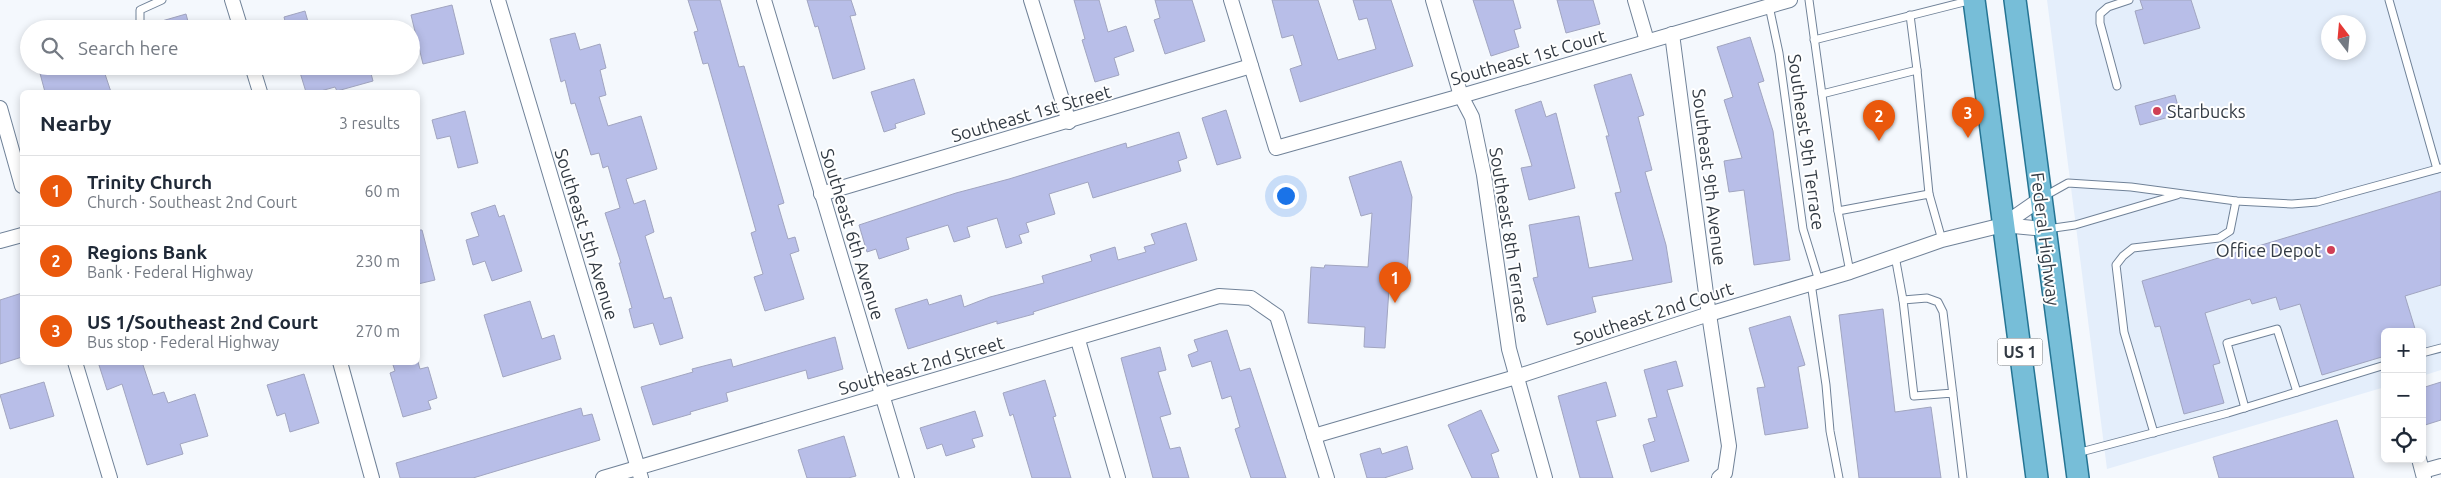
<!DOCTYPE html>
<meta charset="utf-8">
<style>
body{margin:0;font-family:Ubuntu,sans-serif;background:#f2f2f3;color:#1f2937}
.controls{position:absolute;right:15px;bottom:15px;display:grid;overflow:hidden;border-radius:8px;box-shadow:0 2px 8px #0003}
.controls button{width:45px;height:45px;display:grid;place-items:center;padding:0;border:0;border-bottom:1px solid #e0e1e3;background:#fff;color:#1f2937;font:25px sans-serif}
.compass{position:absolute;left:2321px;top:15px;width:45px;height:45px;border-radius:50%;background:#fff;box-shadow:0 2px 8px #0003;rotate:344deg}
.you{position:absolute;left:1285px;top:195px;width:18px;height:18px;margin:-12px;border:4px solid #fff;border-radius:50%;background:#1a73e8;box-shadow:0 0 0 8px #1a73e833}
.badge{display:grid;place-items:center;width:32px;height:32px;border-radius:50%;background:#ea580c;color:#fff;font-size:16px;font-weight:700}
.pin{position:absolute;translate:-50% -41px;filter:drop-shadow(0 1px 2px #0008)}
.pin::after{content:'';position:absolute;top:26px;width:18px;height:15px;background:inherit;clip-path:polygon(0 0,100% 0,50% 100%)}
.list{margin:0;padding:0;list-style:none}
h2{display:flex;justify-content:space-between;align-items:center;height:65px;margin:0;padding:0 20px;font-size:21px}
h2 small{font-size:16px;font-weight:400;color:#747a83}
.list li{display:grid;grid-template-columns:32px 1fr auto;gap:15px;align-items:center;box-sizing:border-box;height:70px;padding:0 20px;border-top:1px solid #e0e1e3}
.list b{display:block;font-size:19px;white-space:nowrap}
.list p{margin:0;font-size:16px;white-space:nowrap;color:#747a83}
.list em{font-size:16px;font-style:normal;color:#747a83}
.icon{flex:none;width:28px;height:28px;fill:none;stroke:currentColor;stroke-width:2;stroke-linecap:round;stroke-linejoin:round}
.map{position:relative;flex:none;width:2441px;height:478px;overflow:hidden}
.search{position:absolute;background:#fff;box-shadow:0 2px 8px #0003;left:20px;top:20px;width:400px;height:55px;display:flex;align-items:center;gap:12px;box-sizing:border-box;padding:0 18px;border-radius:28px;color:#747a83;font-size:19px}
.panel{position:absolute;background:#fff;box-shadow:0 2px 8px #0003;left:20px;top:90px;width:400px;height:275px;border-radius:8px}
.map>svg:first-child{display:block}
.built{fill:#e4eefb;fill-rule:evenodd}
.building{fill:#b8bee8;stroke:#a1a5c0}
.lines{fill:none;stroke-linecap:round;stroke-linejoin:round}
.lane-casing{stroke:#708298;stroke-width:9}
.street-casing{stroke:#708298;stroke-width:16}
.primary-casing{stroke:#257493;stroke-width:24}
.lane{stroke:#fff;stroke-width:7}
.street{stroke:#fff;stroke-width:14}
.primary{stroke:#77bed8;stroke-width:21}
.poi-dot{fill:#d03f55;stroke:#fff;stroke-width:2}
.labels{text-anchor:middle;dominant-baseline:central;stroke-width:4;stroke-linejoin:round;paint-order:stroke}
.shield{fill:#fff;stroke:#70767c;stroke-width:1}
.shield-label{font-size:16px;font-weight:bold;fill:#333b44}
.street-label{font-size:18px;fill:#333b44;stroke:#fff}
.poi-label{font-size:18px;fill:#333b44;stroke:#fff;text-anchor:start}
</style>
<div class="map">
<svg width="2441" height="478" viewBox="0 0 2441 478">
<rect width="100%" height="100%" fill="#f4f8fd"/>
<!-- built -->
<path class="built" d="M2047 0H2441V370L2422 376V332H2385V387L2107 469ZM2328 22H2358V52H2328Z"/>
<!-- building -->
<g class="building">
<path d="M688 0H720L739 67 744 66 784 203 778 205 788 239 795 237 799 251 790 254 804 299 765 311 754 277 763 274 751 233 756 231 708 63 703 64 694 32 698 31Z"/>
<path d="M807 0H851L856 15 850 16 865 69 833 79 818 26 815 27Z"/>
<path d="M1074 0H1099L1108 32 1126 26 1134 51 1114 58 1119 75 1095 82 1082 40 1085 39Z"/>
<path d="M1155 0H1192L1205 41 1165 54 1154 20 1160 18Z"/>
<path d="M1272 0H1318L1338 60 1376 49 1367 18 1359 20 1353 0H1391L1413 66 1300 102 1290 69 1302 65 1293 35 1282 38Z"/>
<path d="M1473 0H1513L1521 28 1514 30 1519 47 1491 56Z"/>
<path d="M1557 0H1593L1600 24 1566 33Z"/>
<path d="M2140 0H2191L2200 28 2144 44 2135 11 2143 9Z"/>
<path d="M452 5 464 54 423 64 411 15Z"/>
<path d="M305 11 310 29H287L284 17Z"/>
<path d="M186 14 190 29H149L148 25Z"/>
<path d="M575 33 580 50 600 44 606 68 600 70 606 95 599 97 608 126 641 116 657 169 626 179 634 204 645 200 654 232 645 236 664 299 671 297 683 338 660 345 653 323 634 328 629 309 632 308 619 263H621L605 213 620 208 608 166 603 168 599 153 591 155 575 103 571 104 565 80 561 82 550 39Z"/>
<path d="M1750 37 1764 81 1758 83 1773 131 1790 260 1754 265 1744 190 1729 192 1724 161 1742 158 1724 100 1733 97 1717 47Z"/>
<path d="M38 66H93L94 71 103 68 111 92H45Z"/>
<path d="M298 66H369L373 81 337 91 335 87 317 92H306Z"/>
<path d="M1631 74 1644 115 1638 117 1652 170 1645 172 1666 245 1672 282 1592 297 1596 312 1547 325 1533 278 1538 277 1529 225 1579 216 1589 268 1633 260 1615 193 1621 192 1606 136H1609L1594 85Z"/>
<path d="M914 79 925 114 895 124 896 128 884 132 871 92Z"/>
<path d="M2175 95 2180 114 2140 125 2135 106Z"/>
<path d="M1541 101 1546 117 1556 113 1575 188 1529 200 1521 168 1532 166 1515 110Z"/>
<path d="M1226 110 1241 158 1217 165 1202 118Z"/>
<path d="M465 111 478 163 458 168 450 136 437 139 432 120Z"/>
<path d="M1179 132 1187 158 1178 161 1181 171 1093 198 1088 182 1049 194 1055 214 1026 223 1029 232 1019 235 1022 243 1006 248 997 218 967 227 970 237 954 242 948 225 906 238 909 249 879 259 876 249 867 252 859 225 956 193 1009 179 1126 143 1127 148Z"/>
<path d="M1401 161 1412 197 1407 275 1390 274 1385 348 1364 347 1365 327 1308 323 1311 267 1324 268 1325 265 1368 267 1372 213 1361 216 1349 177Z"/>
<path d="M2441 191V285L2405 296 2416 332H2385V356L2322 375 2300 304 2280 310 2276 297 2252 304 2250 299 2205 313 2220 363 2213 365 2224 403 2184 414 2160 326 2155 327 2142 281Z"/>
<path d="M495 205 499 217 504 215 522 271 492 281 485 261 473 265 466 240 479 236 471 213Z"/>
<path d="M1186 223 1197 260 1033 312 1034 314 997 324V321L908 349 895 309 927 299 929 305 961 295 964 307 990 297 1044 283 1042 276 1092 261 1090 255 1115 247 1118 260 1146 252 1144 247 1155 244 1151 234Z"/>
<path d="M418 230H422L435 280 418 284Z"/>
<path d="M22 293V357L0 364V300Z"/>
<path d="M530 301 542 339 554 335 561 359 503 377 484 315Z"/>
<path d="M1883 309 1895 412 1931 407 1941 478H1859L1839 315Z"/>
<path d="M1790 316 1805 365 1798 367 1808 428 1765 435 1757 388 1765 387 1749 328Z"/>
<path d="M1227 330 1240 371 1250 368 1286 478H1251L1235 429 1240 427 1231 396 1222 399 1211 361 1192 367 1188 355 1198 351 1194 340Z"/>
<path d="M835 337 843 369 808 379 806 370 726 393 728 401 690 412 691 414 653 425 641 387 693 372 692 369 731 359 733 367Z"/>
<path d="M1160 347 1166 370 1158 372 1171 414 1160 417 1170 449 1180 447 1189 478H1153L1121 358Z"/>
<path d="M1676 361 1683 386 1667 390 1689 461 1651 472 1643 445 1655 441 1648 419 1657 417 1644 370Z"/>
<path d="M98 362H142L153 395 164 392 168 403 195 394 208 436 180 444 183 454 147 465 122 384 107 390Z"/>
<path d="M392 362H418L420 369 428 367 437 398 428 401 431 409 403 417 390 373 395 371Z"/>
<path d="M304 374 319 423 290 432 285 413 277 416 267 385Z"/>
<path d="M1045 380 1056 416 1053 417 1071 478H1032L1013 414 1010 416 1003 393Z"/>
<path d="M44 382 54 416 10 429 0 395Z"/>
<path d="M1606 382 1616 416 1596 421 1613 478H1580L1558 396Z"/>
<path d="M2441 382V420L2422 426V388Z"/>
<path d="M581 408 583 416 592 414 600 440 473 478H400L396 463Z"/>
<path d="M1481 410 1499 451 1491 454 1499 478H1472L1448 425Z"/>
<path d="M975 411 983 436 972 439 975 447 946 456 942 444 927 449 920 428Z"/>
<path d="M2337 420 2354 478H2219L2213 457Z"/>
<path d="M844 436 856 476 848 478H807L798 450Z"/>
<path d="M1407 446 1413 469 1384 478H1367L1360 454 1380 448 1382 454Z"/>
</g>
<g class="lines">
<defs>
<g id="lane">
<path d="M1809 0 1838 211"/>
<path d="M2389 0 2437 169"/>
<path d="M1769 6 1779 53 1803 229 1819 281"/>
<path d="M140 22V10L162 0"/>
<path d="M1814 40 1972 0"/>
<path d="M1917 70 1929 194"/>
<path d="M2117 86 2100 23V14L2108 7 2129 0"/>
<path d="M1822 94 1917 70 1910 15"/>
<path d="M2043 197 2068 183 2131 187 2236 201 2292 204 2317 202 2441 168"/>
<path d="M2047 229 2075 225 2177 195"/>
<path d="M1895 256 1903 300"/>
<path d="M1850 272 1838 211 1929 194 1942 240"/>
<path d="M1811 283 1826 385 1830 431 1839 478"/>
<path d="M2422 353 2441 348"/>
<path d="M1953 393 1914 396 1903 300 1927 298 1938 302 1943 312 1963 478"/>
<path d="M2245 408 2227 343 2277 329 2297 392"/>
<path d="M2154 433 2124 332 2116 265 2123 256 2133 248 2219 238 2230 231 2236 201"/>
<path d="M2077 453 2228 413 2385 365"/>
</g>
<g id="street">
<path d="M232 0 241 29"/>
<path d="M498 0 641 478"/>
<path d="M764 0 907 478"/>
<path d="M1031 0 1069 122"/>
<path d="M1231 0 1276 148 1461 96 1790 0"/>
<path d="M1433 0 1461 96 1472 117 1484 175 1509 349 1545 478"/>
<path d="M1635 0 1647 41"/>
<path d="M1672 34 1707 301 1729 446 1725 473 1719 478"/>
<path d="M252 66 260 92"/>
<path d="M0 108 22 186"/>
<path d="M821 194 1251 66"/>
<path d="M2003 225 2042 198"/>
<path d="M0 241 22 235"/>
<path d="M1078 340 1118 478"/>
<path d="M75 362 110 478"/>
<path d="M340 362 372 478"/>
<path d="M1314 436 1516 377 1709 314 1850 272 1942 240 2003 225 2045 229"/>
<path d="M2419 459 2424 478"/>
<path d="M2423 471 2441 466"/>
<path d="M603 478 1219 296 1251 298 1277 316 1327 478"/>
</g>
<g id="primary">
<path d="M1974 0 2037 478"/>
<path d="M2015 0 2078 478"/>
</g>
</defs>
<!-- lane casing -->
<use href="#lane" class="lane-casing"/>
<!-- street casing -->
<use href="#street" class="street-casing"/>
<!-- primary casing -->
<use href="#primary" class="primary-casing"/>
<!-- lane -->
<use href="#lane" class="lane"/>
<!-- street -->
<use href="#street" class="street"/>
<!-- primary -->
<use href="#primary" class="primary"/>
</g>
<!-- markers -->
<g class="poi-dot">
<circle cx="2157" cy="111" r="5"/>
<circle cx="2331" cy="250" r="5"/>
</g>
<g class="labels">
<!-- shield labels -->
<rect class="shield" x="1997.5" y="338.5" width="45" height="27" rx="4"/>
<g class="shield-label">
<text x="2020" y="352">US 1</text>
</g>
<!-- street labels -->
<g class="street-label">
<text transform="translate(1528 57) rotate(-16)">Southeast 1st Court</text>
<text transform="translate(1031 113) rotate(-16)">Southeast 1st Street</text>
<text transform="translate(1807 142) rotate(82)">Southeast 9th Terrace</text>
<text transform="translate(1710 177) rotate(83)">Southeast 9th Avenue</text>
<text transform="translate(587 234) rotate(73)">Southeast 5th Avenue</text>
<text transform="translate(853 234) rotate(73)">Southeast 6th Avenue</text>
<text transform="translate(1510 235) rotate(81)">Southeast 8th Terrace</text>
<text transform="translate(2046 239) rotate(83)">Federal Highway</text>
<text transform="translate(1653 313) rotate(-18)">Southeast 2nd Court</text>
<text transform="translate(921 365) rotate(-16)">Southeast 2nd Street</text>
</g>
<!-- poi labels -->
<g class="poi-label">
<text x="2167" y="111">Starbucks</text>
<text x="2321" y="250" text-anchor="end">Office Depot</text>
</g>
</g>
</svg>
<div class="controls">
<button>+</button>
<button>−</button>
<button><svg class="icon" aria-label="locate" viewBox="0 0 24 24"><circle cx="12" cy="12" r="6"/><path d="M12 2v4M12 18v4M2 12h4M18 12h4"/></svg></button>
</div>
<svg class="compass" viewBox="-18 -18 36 36"><path d="M0-13l5 13h-10z" fill="#e53935"/><path d="M0 13l5-13h-10z" fill="#747a83"/></svg>
<div class="you"></div>
<div class="pin badge" style="left:1395px;top:303px">1</div>
<div class="pin badge" style="left:1879px;top:141px">2</div>
<div class="pin badge" style="left:1968px;top:138px">3</div>
<div class="search"><svg class="icon" aria-label="search" viewBox="0 0 24 24"><circle cx="10" cy="10" r="6"/><path d="M15 15l6 6"/></svg>Search here</div>
<section class="panel">
<h2>Nearby<small>3 results</small></h2>
<ul class="list">
<li><span class="badge">1</span><div><b>Trinity Church</b><p>Church · Southeast 2nd Court</p></div><em>60 m</em></li>
<li><span class="badge">2</span><div><b>Regions Bank</b><p>Bank · Federal Highway</p></div><em>230 m</em></li>
<li><span class="badge">3</span><div><b>US 1/Southeast 2nd Court</b><p>Bus stop · Federal Highway</p></div><em>270 m</em></li>
</ul>
</section>
</div>
